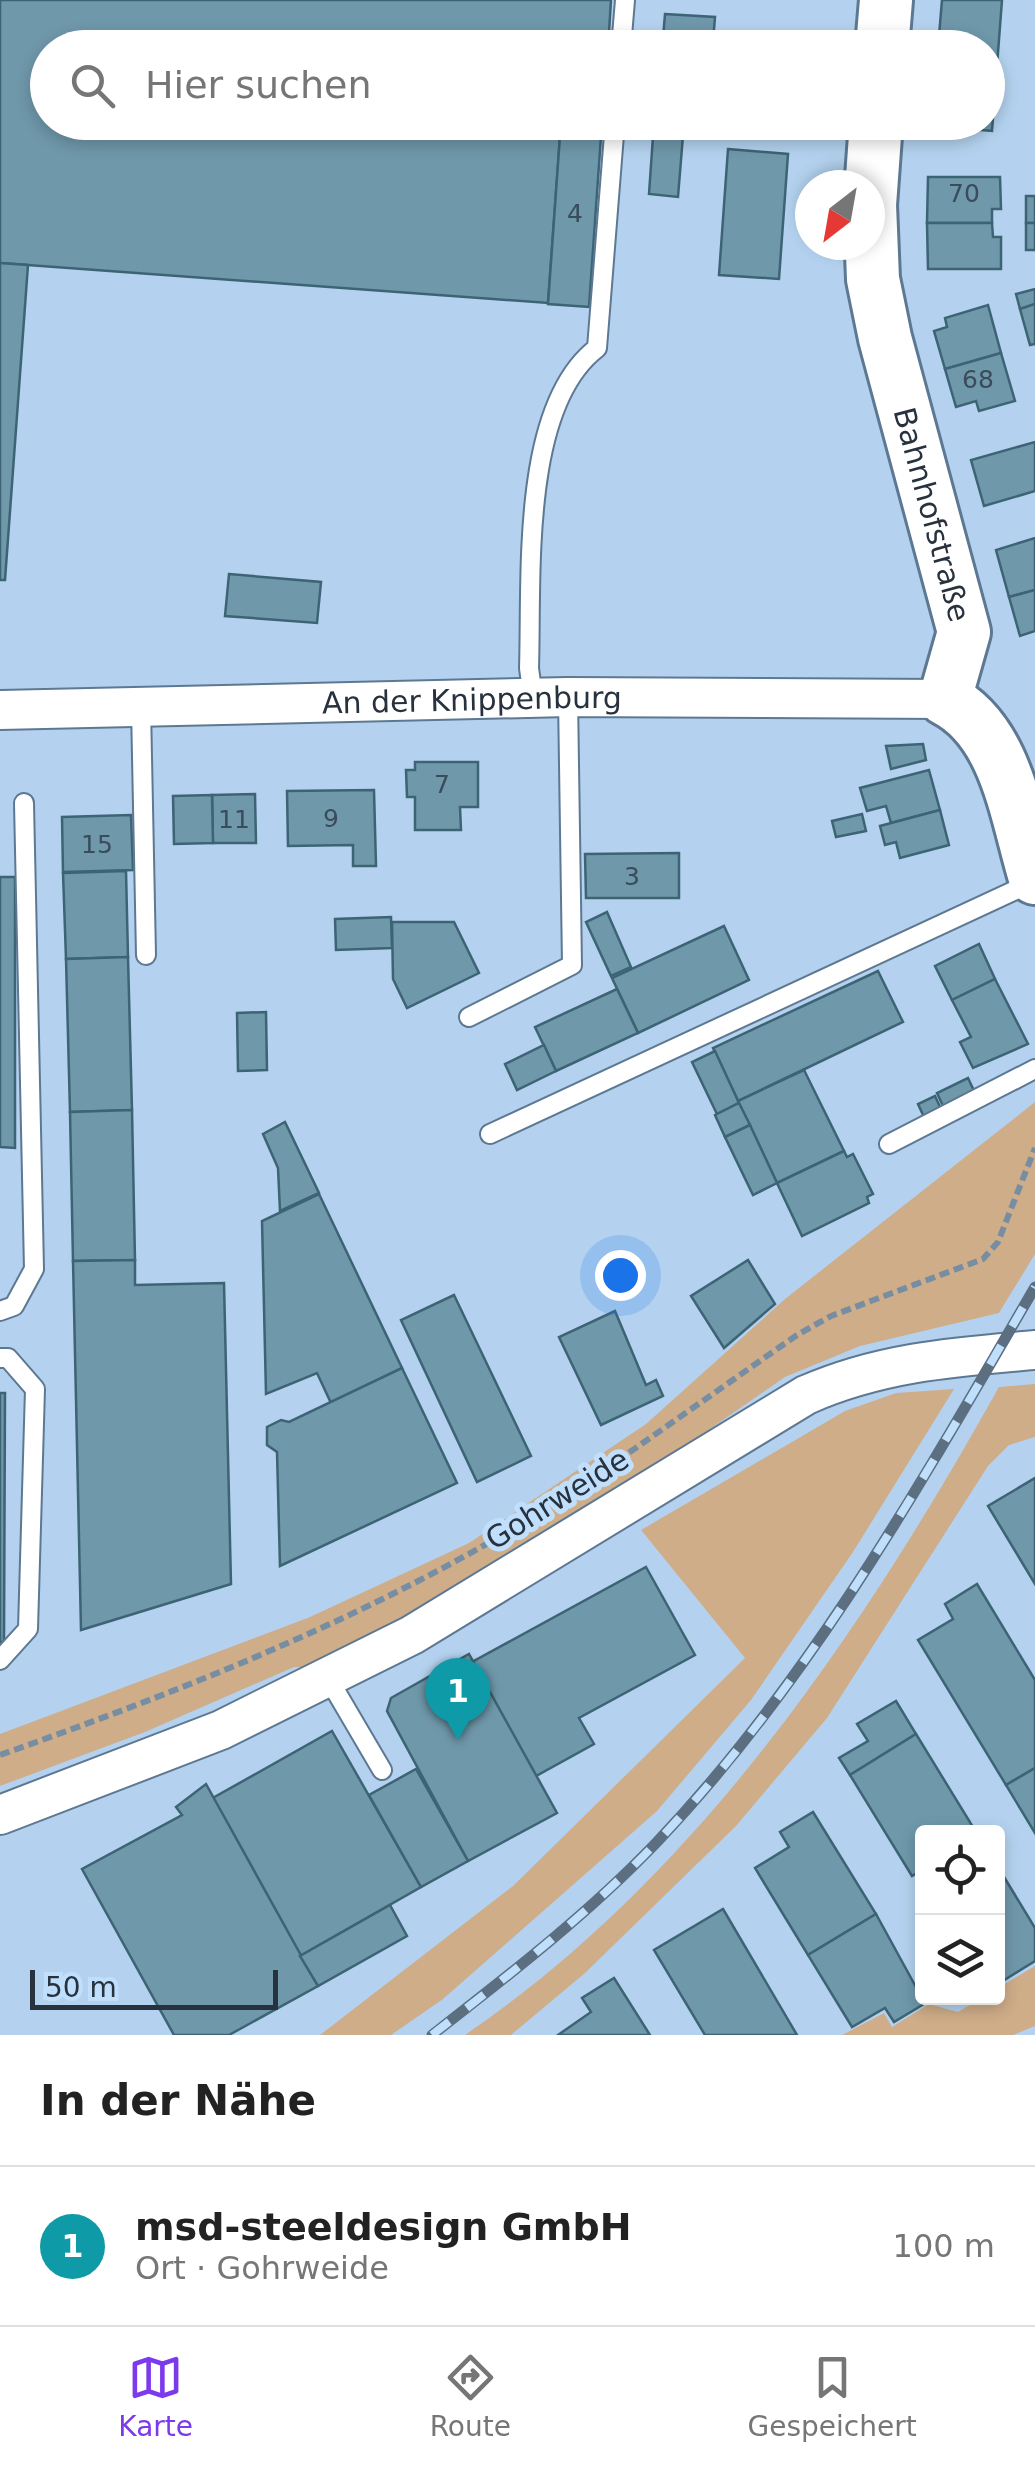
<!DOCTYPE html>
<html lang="de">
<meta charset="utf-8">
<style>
body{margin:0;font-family:"DejaVu Sans",sans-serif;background:#f6f6f6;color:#222}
.controls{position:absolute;right:30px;bottom:30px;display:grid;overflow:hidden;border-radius:10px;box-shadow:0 5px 15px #0003}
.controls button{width:90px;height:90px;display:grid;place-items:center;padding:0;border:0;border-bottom:2px solid #e0e0e0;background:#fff;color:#222;font:50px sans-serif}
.compass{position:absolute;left:795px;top:170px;width:90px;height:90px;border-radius:50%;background:#fff;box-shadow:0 5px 15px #0003;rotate:211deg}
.scale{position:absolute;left:30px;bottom:25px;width:248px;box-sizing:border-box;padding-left:10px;border:5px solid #27323e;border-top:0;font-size:28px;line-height:35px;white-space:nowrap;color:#27323e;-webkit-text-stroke:8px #c0dffc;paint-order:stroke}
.you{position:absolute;left:620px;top:1275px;width:35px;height:35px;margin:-25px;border:8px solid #fff;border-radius:50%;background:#1a73e8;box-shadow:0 0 0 15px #1a73e833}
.badge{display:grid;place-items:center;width:65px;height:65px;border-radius:50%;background:#7c3aed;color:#fff;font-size:32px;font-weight:700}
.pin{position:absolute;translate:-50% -82px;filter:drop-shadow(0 2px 5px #0008)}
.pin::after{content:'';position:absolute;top:52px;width:35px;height:30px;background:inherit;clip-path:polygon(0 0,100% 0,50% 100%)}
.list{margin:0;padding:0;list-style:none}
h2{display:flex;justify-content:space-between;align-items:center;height:130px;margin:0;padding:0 40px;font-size:42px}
h2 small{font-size:32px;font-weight:400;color:#767676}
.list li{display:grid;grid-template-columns:65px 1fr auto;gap:30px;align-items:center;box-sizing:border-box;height:160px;padding:0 40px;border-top:2px solid #e0e0e0}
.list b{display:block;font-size:38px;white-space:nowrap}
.list p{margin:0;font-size:32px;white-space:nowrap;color:#767676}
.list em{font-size:32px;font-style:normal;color:#767676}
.icon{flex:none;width:55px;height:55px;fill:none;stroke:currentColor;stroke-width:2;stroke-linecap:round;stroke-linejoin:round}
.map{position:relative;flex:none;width:1035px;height:2035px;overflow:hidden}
.search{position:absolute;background:#fff;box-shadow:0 5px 15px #0003;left:30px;right:30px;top:30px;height:110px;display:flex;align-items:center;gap:25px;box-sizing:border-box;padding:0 35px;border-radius:55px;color:#767676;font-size:38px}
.sheet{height:290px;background:#fff}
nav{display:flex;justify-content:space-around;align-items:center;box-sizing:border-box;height:140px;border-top:2px solid #e0e0e0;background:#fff;font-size:28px;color:#767676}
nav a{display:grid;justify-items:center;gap:5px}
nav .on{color:#7c3aed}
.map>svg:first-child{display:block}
.green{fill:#cfad89}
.building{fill:#6f98aa;stroke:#3d6475;stroke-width:2.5}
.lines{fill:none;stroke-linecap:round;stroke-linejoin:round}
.lane-casing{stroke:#5d7892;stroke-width:22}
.street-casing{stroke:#5d7892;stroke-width:42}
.secondary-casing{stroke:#5d7892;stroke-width:58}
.path{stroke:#778da2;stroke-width:6;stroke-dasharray:10 5;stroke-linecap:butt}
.lane{stroke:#fff;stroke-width:18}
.street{stroke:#fff;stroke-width:38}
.secondary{stroke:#fff;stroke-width:52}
.rail-casing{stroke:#5c6f81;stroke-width:11}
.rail{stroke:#c0dffc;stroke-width:8;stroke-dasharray:22;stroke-linecap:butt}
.labels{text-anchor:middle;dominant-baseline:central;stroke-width:10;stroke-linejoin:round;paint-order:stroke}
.number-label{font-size:25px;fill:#394c59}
.street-label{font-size:30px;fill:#27323e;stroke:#c0dffc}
</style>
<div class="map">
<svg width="1035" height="2035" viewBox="0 0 1035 2035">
<rect width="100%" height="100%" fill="#b4d2ef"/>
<!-- green -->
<g class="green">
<path d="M1035 1102V1254L999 1313 860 1346 785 1377 632 1483 421 1611 314 1667H294L145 1732 0 1786V1734L310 1617 469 1543 646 1424 785 1299Z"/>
<path d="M1035 1384V1437L1009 1445 988 1466 827 1718 736 1826 585 1973 511 2035H465C698 1876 863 1630 999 1387Z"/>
<path d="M954 1389 853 1552 751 1700 657 1811 443 1999 391 2035H320L513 1886 745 1658 641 1530 845 1411 896 1393Z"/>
<path d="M1035 1966V2026L1013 2035H842L884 2013 892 2027 929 2004 958 2012 982 1998H998V1988Z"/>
</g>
<!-- building -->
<g class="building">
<path d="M0 0H611L608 48H48V122H561L548 303 0 263Z"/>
<path d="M942 0H1002L996 79 988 78V48H938Z"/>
<path d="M665 14 715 17 713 42 663 38Z"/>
<path d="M724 39 795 45V48H723Z"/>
<path d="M988 78 996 79 992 131 957 128V122H988Z"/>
<path d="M561 122H602L589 307 548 304Z"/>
<path d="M654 122 684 123 678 197 649 194Z"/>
<path d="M728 149 788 154 779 279 719 275Z"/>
<path d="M928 177H1000L1001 209H992V223H927Z"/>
<rect x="1026" y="196" width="9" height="27"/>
<path d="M927 223H992L993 237H1001V269H928Z"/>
<rect x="1026" y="223" width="9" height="27"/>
<path d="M0 263 28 265 5 580H0Z"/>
<path d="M1035 289V304L1020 309 1016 294Z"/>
<path d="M1035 304V344L1030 345 1020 309Z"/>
<path d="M988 305 1001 353 945 369 934 331 947 327 945 318Z"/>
<path d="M1001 353 1015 401 979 411 976 401 956 407 945 369Z"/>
<path d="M1035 442V491L984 506 971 460Z"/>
<path d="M1035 538V590L1009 597 996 550Z"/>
<path d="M229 574 321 582 317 623 225 616Z"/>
<path d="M1035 590V631L1020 636 1009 597Z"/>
<path d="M923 744 926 760 891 769 886 746Z"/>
<path d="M415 762H478V807H460L461 830H415V797H407L406 770H415Z"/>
<path d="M929 770 940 810 891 823 886 806 867 811 860 788Z"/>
<path d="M374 790 376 866H353V845L288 846 287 791Z"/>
<path d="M255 794 256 843H213L212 795Z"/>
<path d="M212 795 213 843 174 844 173 796Z"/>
<path d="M940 810 949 845 900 858 896 842 885 845 880 826Z"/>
<path d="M862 814 866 831 836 837 832 821Z"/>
<path d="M131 815 133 870 63 872 62 817Z"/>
<path d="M679 853V898H586L585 854Z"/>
<path d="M126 871 128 957 66 959 63 873Z"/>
<path d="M0 877H15V1148L0 1147Z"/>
<path d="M607 912 631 967 611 976 586 922Z"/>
<path d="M391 917 392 948 336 950 335 919Z"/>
<path d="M392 922H454L479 973 407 1008 393 979Z"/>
<path d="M724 926 749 980 638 1033 612 978Z"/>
<path d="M979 944 995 979 952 1000 935 966Z"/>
<path d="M128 957 132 1110 70 1112 66 959Z"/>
<path d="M878 971 903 1022 738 1101 713 1048Z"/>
<path d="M995 979 1028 1044 973 1068 960 1042 971 1037 952 1000Z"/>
<path d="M617 989 638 1033 556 1071 535 1027Z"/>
<path d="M266 1012 267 1070 238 1071 237 1013Z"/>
<path d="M544 1045 556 1071 517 1090 505 1064Z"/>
<path d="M715 1051 739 1103 717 1114 692 1062Z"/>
<path d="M804 1070 844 1151 777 1183 738 1101Z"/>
<path d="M968 1078 975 1093 944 1108 937 1093Z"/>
<path d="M935 1096 941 1109 924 1117 918 1104Z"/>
<path d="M739 1103 750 1125 725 1137 715 1115Z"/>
<path d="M132 1110 135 1260 73 1261 70 1112Z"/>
<path d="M285 1122 319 1193 280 1211 278 1168 263 1134Z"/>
<path d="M750 1125 777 1183 753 1195 725 1137Z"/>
<path d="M844 1151 847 1157 853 1154 873 1194 867 1197 869 1203 802 1236 777 1183Z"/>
<path d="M319 1194 402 1368 331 1403 317 1373 266 1394 262 1221Z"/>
<path d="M135 1260V1285L224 1283 231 1584 81 1630 73 1261Z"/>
<path d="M748 1260 775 1304 724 1348 691 1296Z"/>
<path d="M454 1295 531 1456 477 1482 401 1320Z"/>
<path d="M615 1311 646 1385 656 1380 663 1396 601 1425 559 1337Z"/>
<path d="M402 1368 457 1483 280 1566 277 1452 267 1445V1427L281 1420 289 1422Z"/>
<path d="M0 1393H5L4 1642H0Z"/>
<path d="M1035 1478V1584L988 1506Z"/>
<path d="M646 1567 695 1655 579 1718 594 1744 536 1776 472 1662Z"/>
<path d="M977 1584 1035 1680V1768L1006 1785 918 1640 953 1619 945 1604Z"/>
<path d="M469 1654 557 1813 468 1861 387 1711 391 1698Z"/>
<path d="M896 1701 916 1734 850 1775 839 1758 868 1741 857 1724Z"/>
<path d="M332 1731 421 1887 300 1956 211 1799Z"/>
<path d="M916 1734 976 1832H922V1870L912 1876 850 1775Z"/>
<path d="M1035 1768V1833L1006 1785Z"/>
<path d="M416 1769 468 1861 421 1887 369 1795Z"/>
<path d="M206 1784 318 1986 229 2035H174L82 1869 182 1815 176 1807Z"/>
<path d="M813 1812 876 1914 808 1955 755 1868 789 1847 780 1832Z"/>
<path d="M998 1867 1035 1928V1961L998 1984Z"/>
<path d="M390 1905 407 1936 318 1986 300 1956Z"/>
<path d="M723 1909 797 2035H705L654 1950Z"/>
<path d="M876 1914 922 1998 929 2001 894 2022 885 2008 852 2027 808 1955Z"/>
<path d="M614 1978 650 2035H558L591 2012 582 1998Z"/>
</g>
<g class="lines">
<defs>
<g id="lane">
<path d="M621 48 625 0"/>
<path d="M533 698 529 668C532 578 520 407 597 348L615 122"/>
<path d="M141 707 146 955"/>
<path d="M469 1017 572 965 568 697"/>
<path d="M490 1134 1035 881"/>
<path d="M889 1144 1035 1069"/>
<path d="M0 1311 14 1306 34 1269 24 803"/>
<path d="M0 1358H8L35 1389 28 1629 0 1660"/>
<path d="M328 1678 382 1770"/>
</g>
<g id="street">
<path id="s1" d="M0 710 568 697 945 699"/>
<path d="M0 1815 221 1730 412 1635 806 1395C881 1362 954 1357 1035 1350"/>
</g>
<g id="secondary">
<path d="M882 48 886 0"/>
<path id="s2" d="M876 122 870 205 873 279 885 338 964 632 945 699C1007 731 1016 816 1035 878"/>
</g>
</defs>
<!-- lane casing -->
<use href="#lane" class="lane-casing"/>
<!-- street casing -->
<use href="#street" class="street-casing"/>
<!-- secondary casing -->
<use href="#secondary" class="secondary-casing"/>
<!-- path -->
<g class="path">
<path d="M580 1487 797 1335 831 1316 983 1259 998 1242 1035 1148"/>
<path d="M0 1755C172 1694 339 1629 497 1538"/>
</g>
<!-- lane -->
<use href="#lane" class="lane"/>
<!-- street -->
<use href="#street" class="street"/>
<!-- secondary -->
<use href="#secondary" class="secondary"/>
<defs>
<path id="rail" d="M432 2035C509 1975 588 1914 656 1843 812 1679 922 1481 1035 1287"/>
</defs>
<!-- rail casing -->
<use href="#rail" class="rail-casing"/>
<!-- rail -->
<use href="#rail" class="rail"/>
</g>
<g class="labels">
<!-- number labels -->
<g class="number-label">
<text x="964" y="193">70</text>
<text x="575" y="213">4</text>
<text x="978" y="379">68</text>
<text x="442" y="784">7</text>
<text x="331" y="818">9</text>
<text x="234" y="819">11</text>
<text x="97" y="844">15</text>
<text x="632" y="876">3</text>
</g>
<!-- street labels -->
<g class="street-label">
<text stroke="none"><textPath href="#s2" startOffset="400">Bahnhofstraße</textPath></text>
<text stroke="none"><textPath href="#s1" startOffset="472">An der Knippenburg</textPath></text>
<text transform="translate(557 1499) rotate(-32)">Gohrweide</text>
</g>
</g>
</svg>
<div class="controls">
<button><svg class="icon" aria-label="locate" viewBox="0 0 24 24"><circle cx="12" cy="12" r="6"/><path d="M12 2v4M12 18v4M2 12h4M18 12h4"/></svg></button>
<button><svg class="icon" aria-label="layers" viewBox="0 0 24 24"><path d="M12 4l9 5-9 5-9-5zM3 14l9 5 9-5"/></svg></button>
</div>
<svg class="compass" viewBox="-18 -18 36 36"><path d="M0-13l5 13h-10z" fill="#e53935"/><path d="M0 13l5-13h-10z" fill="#767676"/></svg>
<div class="scale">50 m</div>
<div class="you"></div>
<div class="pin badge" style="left:458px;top:1740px;background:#0f9aa8">1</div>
<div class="search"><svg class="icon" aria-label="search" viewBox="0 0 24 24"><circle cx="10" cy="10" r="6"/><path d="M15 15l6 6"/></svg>Hier suchen</div>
</div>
<section class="sheet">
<h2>In der Nähe<small></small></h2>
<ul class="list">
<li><span class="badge" style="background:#0f9aa8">1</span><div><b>msd-steeldesign GmbH</b><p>Ort · Gohrweide</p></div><em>100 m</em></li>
</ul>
</section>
<nav>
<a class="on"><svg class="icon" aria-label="map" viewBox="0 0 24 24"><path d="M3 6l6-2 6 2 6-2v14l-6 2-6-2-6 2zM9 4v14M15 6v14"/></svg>Karte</a>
<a><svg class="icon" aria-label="directions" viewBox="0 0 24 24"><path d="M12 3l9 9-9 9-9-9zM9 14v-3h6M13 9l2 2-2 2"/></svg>Route</a>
<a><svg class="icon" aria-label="saved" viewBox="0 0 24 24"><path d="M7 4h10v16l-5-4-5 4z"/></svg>Gespeichert</a>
</nav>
